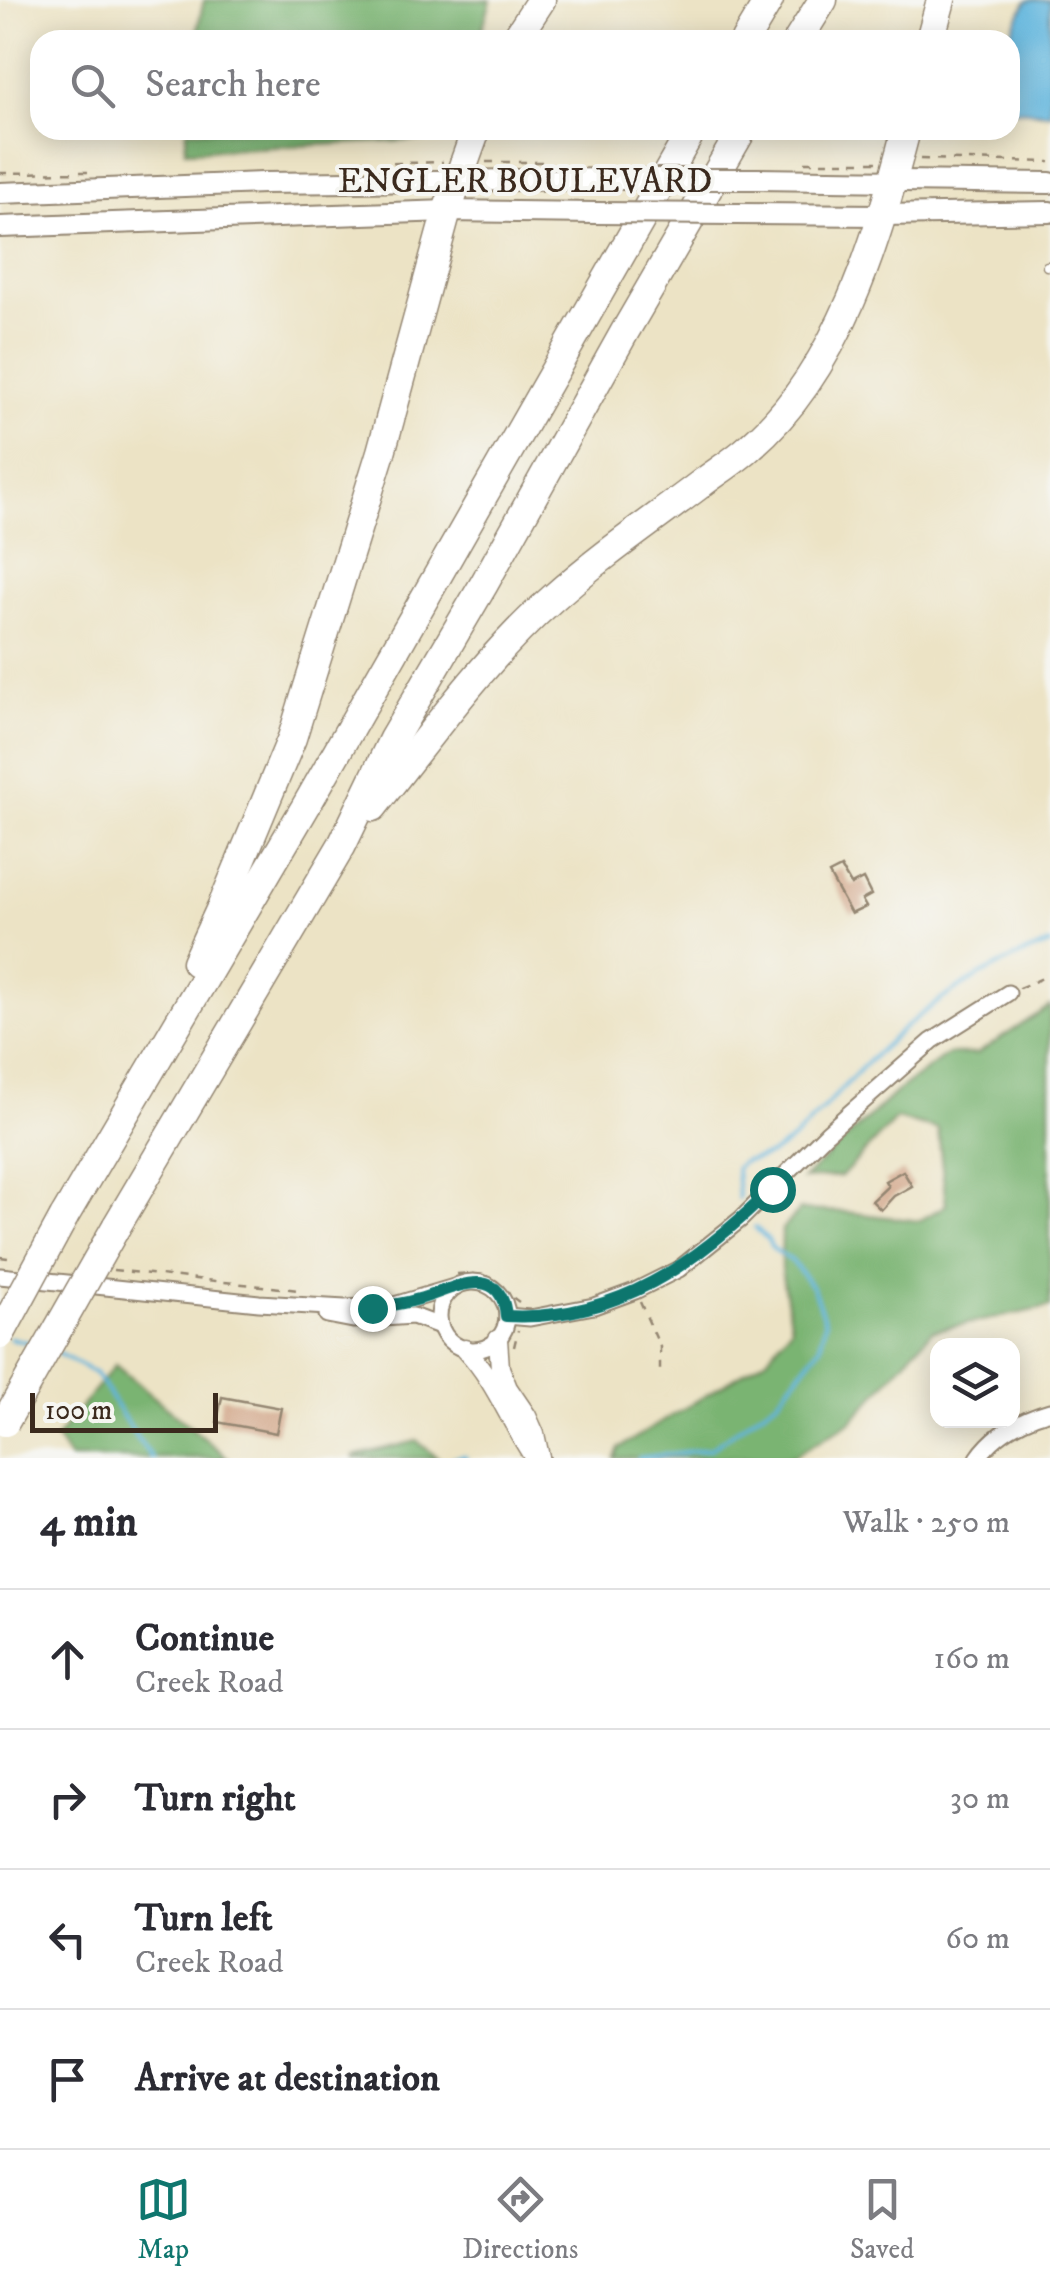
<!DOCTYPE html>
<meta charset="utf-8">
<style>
body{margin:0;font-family:"IM FELL DW Pica",serif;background:#f2f2f3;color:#2b2b33}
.controls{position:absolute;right:30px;bottom:30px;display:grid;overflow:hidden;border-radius:20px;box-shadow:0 5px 25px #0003}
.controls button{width:90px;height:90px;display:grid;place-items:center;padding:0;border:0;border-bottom:2px solid #e1e1e2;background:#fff;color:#2b2b33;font:50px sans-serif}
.scale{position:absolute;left:30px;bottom:25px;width:188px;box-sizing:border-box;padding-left:10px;border:5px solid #3b2a1e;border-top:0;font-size:28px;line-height:35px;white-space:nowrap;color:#3b2a1e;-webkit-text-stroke:8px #f6f6f2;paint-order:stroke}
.stop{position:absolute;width:30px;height:30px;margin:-22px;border:8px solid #0f766e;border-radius:50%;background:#fff}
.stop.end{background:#0f766e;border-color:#fff;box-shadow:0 2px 10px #0008}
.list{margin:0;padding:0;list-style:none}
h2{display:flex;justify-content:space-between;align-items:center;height:130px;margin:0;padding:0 40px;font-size:42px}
h2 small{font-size:32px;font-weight:400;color:#7c7c81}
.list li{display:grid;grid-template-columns:65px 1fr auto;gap:30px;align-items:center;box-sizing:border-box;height:140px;padding:0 40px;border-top:2px solid #e1e1e2}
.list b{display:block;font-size:38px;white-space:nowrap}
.list p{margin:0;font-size:32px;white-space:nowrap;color:#7c7c81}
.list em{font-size:32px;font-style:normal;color:#7c7c81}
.icon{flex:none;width:55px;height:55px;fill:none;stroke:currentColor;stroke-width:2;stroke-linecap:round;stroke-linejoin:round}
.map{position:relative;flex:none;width:1050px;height:1458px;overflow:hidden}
.search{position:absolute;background:#fff;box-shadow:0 5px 25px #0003;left:30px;right:30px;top:30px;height:110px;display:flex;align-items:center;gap:25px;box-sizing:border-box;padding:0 35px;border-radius:30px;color:#7c7c81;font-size:38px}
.sheet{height:690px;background:#fff}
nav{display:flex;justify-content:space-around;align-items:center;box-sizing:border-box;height:140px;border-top:2px solid #e1e1e2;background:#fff;font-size:28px;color:#7c7c81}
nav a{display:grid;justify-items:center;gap:5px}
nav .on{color:#0f766e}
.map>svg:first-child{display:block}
.forest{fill:#7ab472;stroke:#5a6f48;stroke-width:2.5}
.water{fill:#61b5dd;stroke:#4e707e;stroke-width:2.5}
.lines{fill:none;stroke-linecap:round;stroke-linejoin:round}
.stream{stroke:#61b5dd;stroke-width:4}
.building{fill:#d2a688}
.service-casing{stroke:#948672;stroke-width:11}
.minor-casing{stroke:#948672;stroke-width:19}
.tertiary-casing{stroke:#948672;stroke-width:21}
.secondary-casing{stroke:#948672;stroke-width:24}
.motorway-casing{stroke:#948672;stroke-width:31}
.path{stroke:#948672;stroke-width:2.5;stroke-dasharray:8 8;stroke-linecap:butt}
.service{stroke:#fff;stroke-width:8}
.minor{stroke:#fff;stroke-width:15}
.tertiary{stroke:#fff;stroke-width:18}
.secondary{stroke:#fff;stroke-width:20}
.motorway{stroke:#fff;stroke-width:28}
.secondary-bridge-casing{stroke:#948672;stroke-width:24;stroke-linecap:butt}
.motorway-bridge-casing{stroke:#948672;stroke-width:31;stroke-linecap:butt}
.secondary-bridge{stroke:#fff;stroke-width:20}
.motorway-bridge{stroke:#fff;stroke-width:28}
.route{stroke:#0f766e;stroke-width:12}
.labels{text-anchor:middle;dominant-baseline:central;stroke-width:8;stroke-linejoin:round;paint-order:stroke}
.street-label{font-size:35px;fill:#3b2a1e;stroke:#f6f6f2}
</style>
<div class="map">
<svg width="1050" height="1458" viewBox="0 0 1050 1458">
<rect width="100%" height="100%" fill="#f6f6f2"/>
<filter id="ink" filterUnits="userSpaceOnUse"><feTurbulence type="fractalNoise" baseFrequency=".01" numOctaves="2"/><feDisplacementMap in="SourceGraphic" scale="20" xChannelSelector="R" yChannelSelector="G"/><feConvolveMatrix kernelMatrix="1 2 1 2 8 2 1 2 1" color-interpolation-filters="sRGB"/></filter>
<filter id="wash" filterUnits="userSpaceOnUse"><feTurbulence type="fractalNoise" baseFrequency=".0048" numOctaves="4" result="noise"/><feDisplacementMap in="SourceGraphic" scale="40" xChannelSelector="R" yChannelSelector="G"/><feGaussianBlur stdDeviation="2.25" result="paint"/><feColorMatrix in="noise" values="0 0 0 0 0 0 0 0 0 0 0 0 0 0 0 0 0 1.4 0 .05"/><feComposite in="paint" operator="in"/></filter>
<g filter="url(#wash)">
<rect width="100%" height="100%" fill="#ece3c5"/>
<!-- forest -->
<g class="forest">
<path d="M204 0H491L479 40H195Z"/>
<path d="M187 130H443L440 139 185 151Z"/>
<path d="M1050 1006V1307L932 1331 851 1422 790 1458H615L619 1448 767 1358 791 1327 781 1269 782 1229 800 1210 845 1212 919 1221 946 1205 938 1129 896 1119 842 1176 803 1179 896 1092 948 1054H977Z"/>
<path d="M115 1365 228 1458H69L56 1438Z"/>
<path d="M417 1441 438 1458H354V1456Z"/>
</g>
<!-- water -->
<path class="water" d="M1033 0H1050V113L1010 109V40H1007L1026 2Z"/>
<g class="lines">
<!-- stream -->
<g class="stream">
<path d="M738 1198 736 1168C748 1156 748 1162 763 1157 773 1154 787 1144 795 1137 825 1109 851 1077 881 1049 929 1003 987 966 1050 944"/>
<path d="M10 1338 34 1344"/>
<path d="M57 1353 95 1373 137 1438 152 1458"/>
<path d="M453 1458 464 1456 466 1458"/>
<path d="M639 1458 710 1449 778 1400 820 1347 825 1322 813 1288 792 1261 772 1248 768 1240 755 1227"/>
</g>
</g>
<g id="blocks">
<!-- building -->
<g class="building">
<path d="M841 868 851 885 863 879 871 895 862 900 866 907 851 914 829 874Z"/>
<path d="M903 1171 912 1186 894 1196 881 1210 872 1201 888 1186 885 1181Z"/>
<path d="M222 1397 281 1408 276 1433 217 1422Z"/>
</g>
</g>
</g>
<g filter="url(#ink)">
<use href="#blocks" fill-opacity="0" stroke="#948672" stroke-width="2.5"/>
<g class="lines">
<defs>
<path id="service" d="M1047 266H1050"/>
<g id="minor">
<path d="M0 1276 259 1303 345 1308 394 1305 454 1287"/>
<circle cx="473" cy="1316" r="34"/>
<path d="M327 1315 353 1320 413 1316 440 1326"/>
<path d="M507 1316 530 1318 594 1306 635 1291 679 1269 741 1219 827 1133 932 1041 1008 993"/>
<path d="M978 1458C995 1433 1022 1419 1050 1411"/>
</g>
<g id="tertiary">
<path d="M498 1339 500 1368 508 1388 527 1416 535 1434 540 1457"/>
<path d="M465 1349C494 1379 508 1418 531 1453L540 1458"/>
</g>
<g id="secondary">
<path d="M756 179 1050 183"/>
<path d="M0 193 263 183 614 179"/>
<path d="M735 214 883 215 1050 212"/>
<path d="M0 227 447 211 595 213"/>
</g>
<g id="motorway">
<path d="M515 40 541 0"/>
<path d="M745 40 769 0"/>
<path d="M798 40 823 0"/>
<path d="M930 40 941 0"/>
<path d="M373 807C430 736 483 660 552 599 599 557 652 521 702 483 718 471 736 460 751 446 839 370 878 239 906 130"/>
<path d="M196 962 225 899 292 738 381 452 447 211 476 130"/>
<path d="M64 1217 306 806 692 130"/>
<path d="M116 1227 342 845 393 739 484 584 624 333 742 130"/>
</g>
</defs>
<!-- service casing -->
<use href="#service" class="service-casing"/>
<!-- minor casing -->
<use href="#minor" class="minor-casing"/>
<!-- tertiary casing -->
<use href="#tertiary" class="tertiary-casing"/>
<!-- secondary casing -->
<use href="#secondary" class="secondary-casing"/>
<!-- motorway casing -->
<use href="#motorway" class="motorway-casing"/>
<!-- path -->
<g class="path">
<path d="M920 159 1050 162"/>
<path d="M486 162H548"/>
<path d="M805 162H877"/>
<path d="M361 164 443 162"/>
<path d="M0 173 88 172"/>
<path d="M1019 988 1050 975"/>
<path d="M0 1257 15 1259"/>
<path d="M113 1270 299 1290"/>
<path d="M457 1274C490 1270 496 1286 519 1302"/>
<path d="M640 1302 660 1347V1370"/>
<path d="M514 1347 518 1330"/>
</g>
<!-- service -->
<use href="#service" class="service"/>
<!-- minor -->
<use href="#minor" class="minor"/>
<!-- tertiary -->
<use href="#tertiary" class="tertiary"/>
<!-- secondary -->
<use href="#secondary" class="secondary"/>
<!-- motorway -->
<use href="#motorway" class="motorway"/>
<defs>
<g id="secondary-bridge">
<path d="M614 179H756"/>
<path d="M595 213 735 214"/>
</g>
<g id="motorway-bridge">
<path d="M0 1335 64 1217"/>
<path d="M5 1422 116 1227"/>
</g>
</defs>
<!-- secondary-bridge casing -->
<use href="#secondary-bridge" class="secondary-bridge-casing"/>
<!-- motorway-bridge casing -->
<use href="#motorway-bridge" class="motorway-bridge-casing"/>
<!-- secondary-bridge -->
<use href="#secondary-bridge" class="secondary-bridge"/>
<!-- motorway-bridge -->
<use href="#motorway-bridge" class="motorway-bridge"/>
</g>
</g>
<g class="lines" filter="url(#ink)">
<!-- route -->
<path class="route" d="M372 1308C387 1306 403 1304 419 1299 450 1290 501 1260 506 1316 616 1322 698 1262 772 1189"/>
</g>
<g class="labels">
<!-- street labels -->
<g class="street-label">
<text x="525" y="182">ENGLER BOULEVARD</text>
</g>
</g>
</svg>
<div class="controls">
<button><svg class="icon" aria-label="layers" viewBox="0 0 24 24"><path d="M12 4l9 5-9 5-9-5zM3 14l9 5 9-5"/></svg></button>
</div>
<div class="scale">100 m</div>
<div class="stop" style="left:772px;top:1189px"></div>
<div class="stop end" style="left:372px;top:1308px"></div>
<div class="search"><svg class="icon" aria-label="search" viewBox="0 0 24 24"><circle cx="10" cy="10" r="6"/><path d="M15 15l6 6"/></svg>Search here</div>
</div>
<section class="sheet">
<h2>4 min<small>Walk · 250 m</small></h2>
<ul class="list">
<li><svg class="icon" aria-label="ahead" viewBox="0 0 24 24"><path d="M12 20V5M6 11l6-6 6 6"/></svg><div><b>Continue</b><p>Creek Road</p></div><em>160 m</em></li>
<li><svg class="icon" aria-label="right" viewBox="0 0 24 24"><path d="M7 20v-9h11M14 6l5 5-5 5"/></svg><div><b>Turn right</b></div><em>30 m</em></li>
<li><svg class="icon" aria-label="left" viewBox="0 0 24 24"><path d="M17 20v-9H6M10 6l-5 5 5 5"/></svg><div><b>Turn left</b><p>Creek Road</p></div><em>60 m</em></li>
<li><svg class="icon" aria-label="arrive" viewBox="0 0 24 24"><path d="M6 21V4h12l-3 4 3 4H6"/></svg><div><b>Arrive at destination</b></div></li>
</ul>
</section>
<nav>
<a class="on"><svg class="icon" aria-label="map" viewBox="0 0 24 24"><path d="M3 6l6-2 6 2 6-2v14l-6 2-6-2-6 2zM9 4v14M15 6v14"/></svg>Map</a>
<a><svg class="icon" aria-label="directions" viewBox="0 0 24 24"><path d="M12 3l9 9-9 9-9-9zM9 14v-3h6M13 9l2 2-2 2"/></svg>Directions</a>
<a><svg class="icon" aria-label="saved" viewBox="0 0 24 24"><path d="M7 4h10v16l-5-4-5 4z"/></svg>Saved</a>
</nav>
